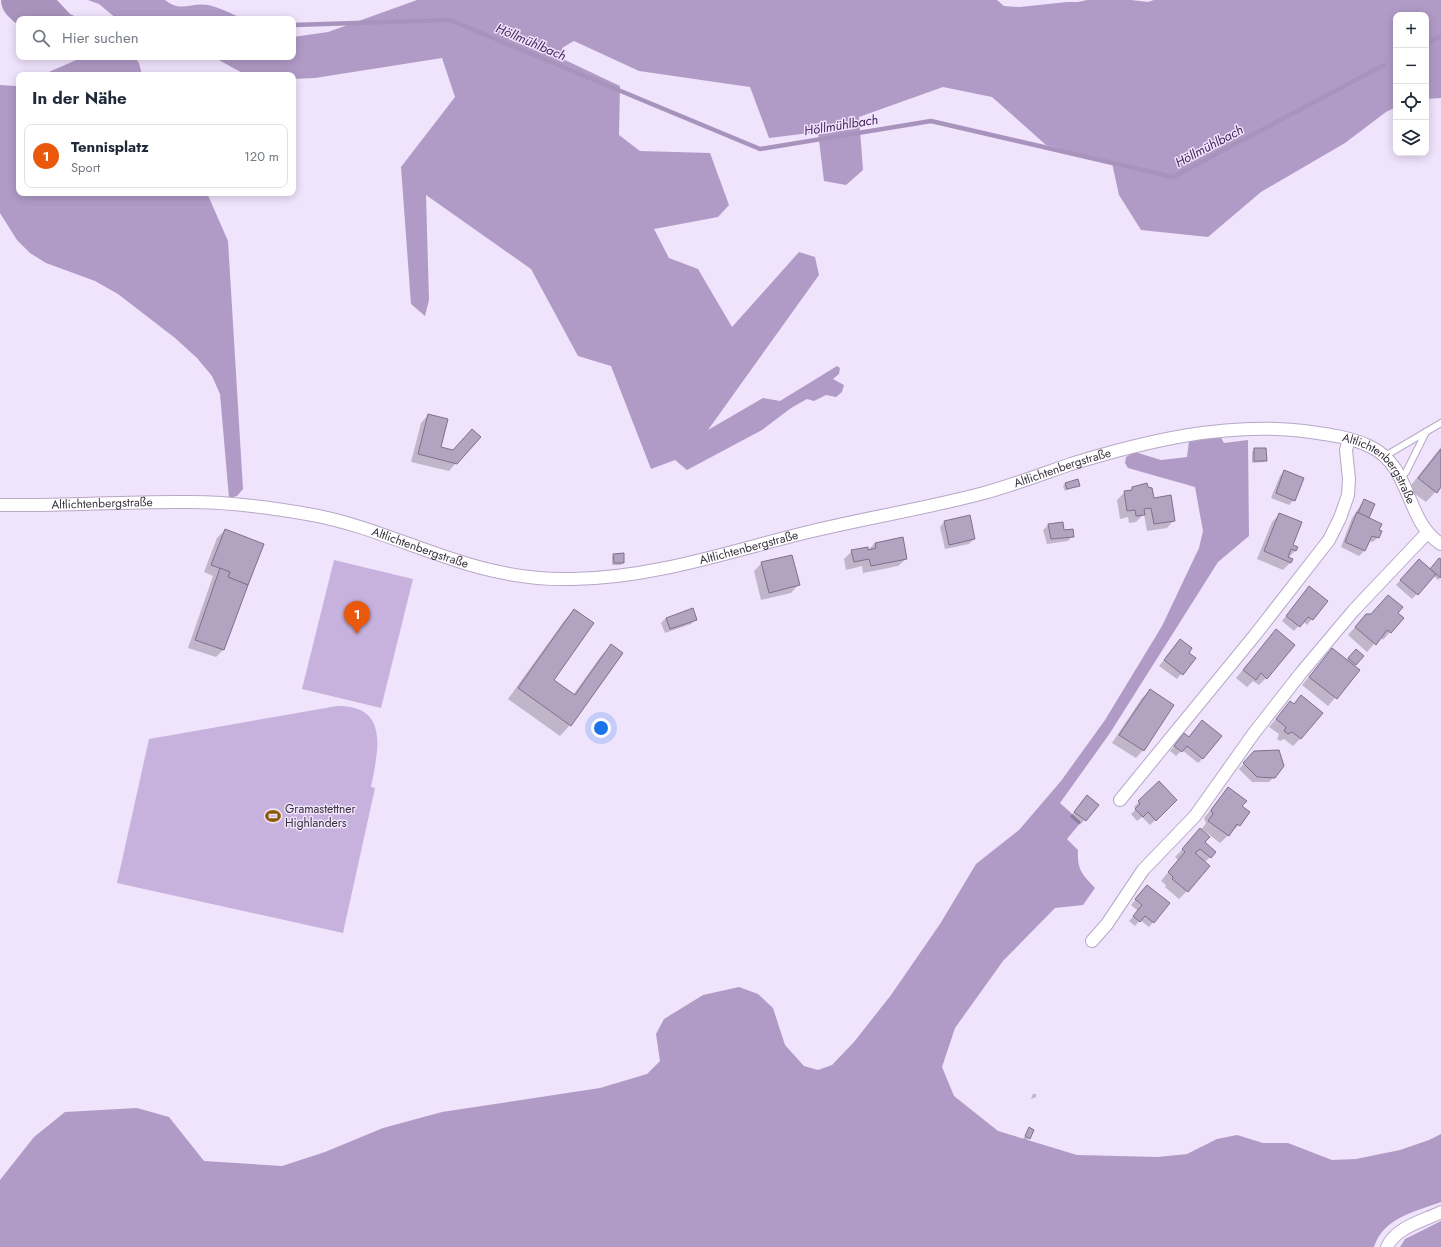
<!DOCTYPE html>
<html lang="de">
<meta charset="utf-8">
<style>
body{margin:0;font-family:Jost,sans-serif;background:#f6f6f7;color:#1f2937}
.controls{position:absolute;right:12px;top:12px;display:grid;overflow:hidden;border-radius:8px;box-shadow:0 2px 10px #0003}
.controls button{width:36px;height:36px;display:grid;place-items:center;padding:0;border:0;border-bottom:1px solid #e0e1e3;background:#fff;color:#1f2937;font:20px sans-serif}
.you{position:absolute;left:601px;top:728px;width:14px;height:14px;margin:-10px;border:3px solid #fff;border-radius:50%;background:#1a73e8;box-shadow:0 0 0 6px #1a73e833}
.badge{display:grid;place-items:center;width:26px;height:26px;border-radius:50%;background:#ea580c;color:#fff;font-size:13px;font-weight:700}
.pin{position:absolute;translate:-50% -33px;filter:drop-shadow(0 1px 2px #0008)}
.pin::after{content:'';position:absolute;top:21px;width:14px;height:12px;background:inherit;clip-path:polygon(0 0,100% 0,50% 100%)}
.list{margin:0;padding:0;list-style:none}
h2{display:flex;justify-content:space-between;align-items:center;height:52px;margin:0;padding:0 16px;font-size:17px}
h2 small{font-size:13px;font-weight:400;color:#747a83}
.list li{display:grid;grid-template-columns:26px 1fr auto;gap:12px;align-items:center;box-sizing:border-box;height:64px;margin:0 8px 8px;padding:0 8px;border:1px solid #e0e1e3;border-radius:8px}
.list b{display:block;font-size:15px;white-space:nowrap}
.list p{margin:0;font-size:13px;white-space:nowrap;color:#747a83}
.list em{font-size:13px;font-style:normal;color:#747a83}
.icon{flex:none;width:22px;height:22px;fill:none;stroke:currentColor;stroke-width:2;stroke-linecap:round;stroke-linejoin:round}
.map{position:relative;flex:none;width:1441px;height:1247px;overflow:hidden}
.search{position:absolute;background:#fff;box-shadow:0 2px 10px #0003;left:16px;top:16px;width:280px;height:44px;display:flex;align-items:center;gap:10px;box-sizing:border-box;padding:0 14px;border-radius:8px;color:#747a83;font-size:15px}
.panel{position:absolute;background:#fff;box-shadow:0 2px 10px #0003;left:16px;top:72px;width:280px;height:124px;border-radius:8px}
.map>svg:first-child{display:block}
.green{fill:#c7b2dd}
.forest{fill:#b09bc6}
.water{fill:#a893bd}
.shadow{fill:#0003}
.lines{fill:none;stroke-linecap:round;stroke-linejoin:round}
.stream{stroke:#a893bd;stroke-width:4.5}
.building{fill:#b2a3c0;stroke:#7f718d}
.lane-casing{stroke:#b7a8c6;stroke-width:8}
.street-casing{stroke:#b7a8c6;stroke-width:14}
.lane{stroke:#fff;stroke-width:6}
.street{stroke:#fff;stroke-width:12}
.labels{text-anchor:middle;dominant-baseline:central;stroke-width:3;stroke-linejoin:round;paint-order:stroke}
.street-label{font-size:12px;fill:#38323e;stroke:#f0e3fc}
.poi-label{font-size:12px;fill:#38323e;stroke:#f0e3fc;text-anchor:start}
.water-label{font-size:13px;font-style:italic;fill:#43265b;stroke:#f0e3fc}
</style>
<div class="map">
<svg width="1441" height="1247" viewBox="0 0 1441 1247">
<rect width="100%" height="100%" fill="#f0e3fc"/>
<!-- green -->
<g class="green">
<path d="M334 560 413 579 381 708 302 689Z"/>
<path d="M337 706C390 705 378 751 371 787L375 788 343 933 117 883 149 739Z"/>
</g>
<!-- forest -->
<g class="forest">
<path d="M88 0H165C181 13 191 2 208 5 221 8 232 14 244 19H117L99 4Z"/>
<path d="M417 0H997L1004 6 1020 7 1067 2H1078L1087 0H1131L1148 2 1154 0H1441V98L1426 99V15H1396V107L1386 112 1345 143 1261 192 1208 237 1141 230 1119 195 1112 163 1046 145 992 97 943 87 859 117 863 170 846 185 824 181 818 132 769 138 750 87 639 71 574 41 562 48 565 60 620 86 619 135 640 151 710 153 729 205 718 217 654 229 669 258 698 269 732 327 799 252 815 257 819 275 708 430 763 398 780 401 837 366 840 368 839 374 833 379 844 385 842 392 836 397 826 395 814 401 807 399 791 408 762 430 687 470 675 460 651 469 611 366 578 356 531 269 426 195 429 300 425 316 411 304 401 167 455 97 442 58 315 78 293 79V75H246L217 59 205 57H293V37L328 32Z"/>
<path d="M83 57H135L139 63 142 75H42Z"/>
<path d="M0 85 16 86 19 85V193H207L228 241 243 489 237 496 229 498 220 394 212 376 197 358 175 338 118 294 95 281 46 263 30 253 17 240 0 213Z"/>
<path d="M1220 436 1224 443 1248 440 1249 536 1218 562 1110 733 1060 803 1081 822 1067 839 1078 850C1077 870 1082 874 1095 888L1083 905 1055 908 1003 961 955 1028 942 1067 954 1096 998 1131 1077 1155 1158 1157 1187 1154 1217 1139 1237 1135 1263 1143H1288L1332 1160 1356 1159 1400 1150 1429 1140 1441 1134V1202C1415 1212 1384 1217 1374 1247H0V1180L34 1137 65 1112 137 1108 169 1117 204 1161 282 1166 325 1152 383 1128 442 1112 600 1088 647 1074 660 1061 656 1034 664 1019 703 995 739 987 758 994 773 1008 785 1045 804 1066 818 1070 832 1065 854 1042 891 995 940 924 976 864 1019 830 1061 781 1105 720 1162 626 1199 548 1203 531 1195 487 1128 468 1125 463 1126 457 1135 452 1161 460 1187 457 1189 441Z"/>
<path d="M1441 1221V1247H1400L1405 1239Z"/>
</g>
<!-- water -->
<path class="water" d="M1 0H57L70 14 81 19H19V26C11 19 1 12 1 0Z"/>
<!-- shadow -->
<g class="shadow">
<path d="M428 415 440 448 453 451 456 463 449 471 411 462 421 423Z"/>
<path d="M1441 447V486L1426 502 1408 489Z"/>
<path d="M1254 449 1266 460 1264 462 1252 463V452Z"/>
<path d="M1285 471 1294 500 1289 505 1271 498 1280 476Z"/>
<path d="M1065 484 1079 485 1065 491 1063 486Z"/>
<path d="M1133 488 1153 499 1174 520 1167 528 1147 531 1144 514 1136 522 1129 523 1128 517 1120 519 1117 500 1125 492 1129 491Z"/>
<path d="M1364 500 1367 518 1378 530V537L1373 542 1368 541 1364 551 1359 556 1341 547 1352 518Z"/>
<path d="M1280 514 1291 545 1296 550 1288 558 1291 562 1283 570 1257 559 1272 522Z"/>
<path d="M944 522 974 539 969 544 945 549 940 527Z"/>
<path d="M1048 525 1072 536 1068 541 1047 544 1043 530Z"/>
<path d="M225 530 263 544 223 650 216 657 188 648 213 576 204 572 217 538Z"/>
<path d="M875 543 906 559 898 566 863 573 862 566 846 570 844 559 852 551H867Z"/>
<path d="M614 555 623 562 621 565H612V557Z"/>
<path d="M1441 561V577L1438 580 1434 576 1412 599 1396 585 1414 565 1430 570Z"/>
<path d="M762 563 798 585 791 593 761 600 754 571Z"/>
<path d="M1305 592 1327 601 1307 625 1303 621 1294 631 1282 621Z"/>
<path d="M1388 596 1396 613 1390 632 1383 640 1380 637 1367 652 1348 635 1366 615H1370Z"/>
<path d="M574 610 552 680 573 695 601 656 611 646 570 725 560 736 508 699 564 621Z"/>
<path d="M666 618 696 619 691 624 665 633 661 623Z"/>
<path d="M1276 631 1266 678 1259 685 1253 681 1247 687 1236 678Z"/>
<path d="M1180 640 1187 653 1194 658 1177 679 1159 666Z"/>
<path d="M1332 649 1346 660 1356 650 1363 656 1354 666 1359 670 1328 706 1302 685Z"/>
<path d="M1150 691 1143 750 1136 758 1112 743 1142 698Z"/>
<path d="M1301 696V738L1293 746 1284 739 1280 741 1277 739 1279 734 1269 727 1290 703 1293 705Z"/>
<path d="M1198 726 1203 758 1198 763 1182 750 1176 756 1170 751 1180 739 1188 738Z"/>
<path d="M1249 758 1274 777 1269 782H1252L1239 769Z"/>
<path d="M1159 782 1176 800 1150 825 1142 817 1137 821 1131 814 1136 809 1134 807Z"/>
<path d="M1228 788 1241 807 1248 812 1239 825 1220 843 1203 830V842L1210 857 1204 863 1187 891 1179 899 1165 887 1166 885 1161 881 1178 860 1175 857 1201 830 1206 823 1204 818Z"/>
<path d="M1082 801 1098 805 1080 825 1070 817Z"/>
<path d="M1142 891 1153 922 1149 927 1140 920 1135 926 1129 921 1138 911 1131 905Z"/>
<path d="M1033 1094H1036V1097L1031 1099Z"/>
<path d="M1029 1129V1138L1027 1140 1023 1139Z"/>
</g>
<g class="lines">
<!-- stream -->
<g class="stream">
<path d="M293 25 450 20 760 149 931 121 1173 177 1384 65"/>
<path d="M1426 44 1441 36"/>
</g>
</g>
<!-- building -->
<g class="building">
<path d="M428 414 448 419 441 447 453 450 472 429 481 437 457 464 418 454Z"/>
<path d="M1254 448H1266L1267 461H1254Z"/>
<path d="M1441 449V487L1437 493 1418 478Z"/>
<path d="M1284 470 1304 478 1295 501 1276 493Z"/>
<path d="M1078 479 1080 486 1067 489 1065 483Z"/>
<path d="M1147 483 1148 487 1152 488 1154 498 1171 495 1175 521 1154 524 1151 508 1144 509 1145 515 1136 516 1135 510 1127 511 1124 491 1132 490V487Z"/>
<path d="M1364 499 1375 504 1369 518 1358 513Z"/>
<path d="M1357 512 1382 524 1379 530 1382 531 1379 538 1372 536 1365 551 1345 542Z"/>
<path d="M1279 513 1302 522 1293 545 1298 547 1296 551 1291 549 1288 557 1293 559 1291 563 1264 551Z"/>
<path d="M970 515 975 539 949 545 944 521Z"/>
<path d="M1063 522 1064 530 1073 529 1074 537 1051 539 1048 524Z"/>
<path d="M225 529 264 544 248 585 228 577 230 572 211 565Z"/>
<path d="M903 537 907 559 871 566 869 559 854 562 851 550 868 547V550L876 548 875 543Z"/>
<path d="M624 553V563H614L613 554Z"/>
<path d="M792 555 800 585 769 593 761 562Z"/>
<path d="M1439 558 1441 559V578L1430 569Z"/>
<path d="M1419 559 1436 574 1418 595 1400 580Z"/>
<path d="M220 568 230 572 228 577 248 585 224 650 195 640Z"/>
<path d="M1309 586 1328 601 1313 620 1308 617 1300 627 1286 616Z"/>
<path d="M1388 595 1403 607 1398 613 1404 618 1391 633 1387 630 1376 645 1355 627 1366 614H1371Z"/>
<path d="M693 608 697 620 670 629 666 618Z"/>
<path d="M574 609 594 623 554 680 575 695 611 644 623 653 571 726 518 688Z"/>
<path d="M1276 629 1295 645 1267 679 1261 673 1256 680 1243 670Z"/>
<path d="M1180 639 1192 648 1189 653 1196 658 1183 675 1164 660Z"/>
<path d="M1332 648 1360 670 1337 699 1309 677Z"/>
<path d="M1356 649 1364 656 1356 665 1348 658Z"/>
<path d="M1150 689 1174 705 1144 751 1119 735Z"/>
<path d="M1301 695 1323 713 1301 739 1292 732 1288 734 1284 731 1286 727 1276 719 1290 701 1294 704Z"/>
<path d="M1202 720 1222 736 1203 759 1187 746 1182 752 1174 746 1184 733 1189 737Z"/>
<path d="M1279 750 1284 766 1275 778 1257 777 1243 763 1254 751Z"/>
<path d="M1159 781 1177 800 1156 821 1148 812 1143 817 1135 809 1140 804 1138 801Z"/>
<path d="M1228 787 1247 801 1242 806 1250 812 1240 826 1237 824 1229 836 1208 821 1213 814 1211 810Z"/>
<path d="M1087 795 1099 805 1086 821 1074 812Z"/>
<path d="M1200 828 1210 837 1205 842 1216 852 1211 858 1200 849 1195 853 1210 866 1188 892 1172 879 1173 877 1168 872 1185 852 1182 849Z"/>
<path d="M1147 885 1170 903 1154 923 1145 916 1140 922 1133 916 1142 905 1135 899Z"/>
<path d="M1029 1127 1034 1130 1030 1139 1025 1136Z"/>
</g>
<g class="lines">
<defs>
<g id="lane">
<path d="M1385 456 1441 423"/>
<path d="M1401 477 1406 472 1426 432"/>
</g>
<g id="street">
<path id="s1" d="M0 505C64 506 128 501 191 502 232 502 274 508 313 515 361 524 405 544 452 559 490 572 531 580 572 579 652 578 728 552 804 533 864 518 924 509 984 493 1013 485 1042 474 1071 464 1146 441 1225 422 1304 431 1326 434 1351 437 1371 447 1412 467 1405 521 1441 544"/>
<path d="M1120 800 1255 635 1329 540 1340 518 1348 495 1349 479 1346 450 1349 439"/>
<path d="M1092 941 1107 924 1143 870 1195 816 1254 733 1301 673 1354 610 1427 533"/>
<path d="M1387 1247C1396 1227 1423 1221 1441 1212"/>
</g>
</defs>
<!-- lane casing -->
<use href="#lane" class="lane-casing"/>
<!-- street casing -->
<use href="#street" class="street-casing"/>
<!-- lane -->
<use href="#lane" class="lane"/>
<!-- street -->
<use href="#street" class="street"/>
</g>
<!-- icons -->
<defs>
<symbol id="stadium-bare" viewBox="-9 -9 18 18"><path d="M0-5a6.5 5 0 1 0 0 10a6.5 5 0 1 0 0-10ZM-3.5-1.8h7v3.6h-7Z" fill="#8d5a06" stroke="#f0e3fc" stroke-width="2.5" paint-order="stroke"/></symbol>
</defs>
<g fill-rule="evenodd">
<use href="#stadium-bare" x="262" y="805" width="22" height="22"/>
</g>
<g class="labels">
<!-- street labels -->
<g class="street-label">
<text stroke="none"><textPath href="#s1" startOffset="1086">Altlichtenbergstraße</textPath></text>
<text stroke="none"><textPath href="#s1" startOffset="1422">Altlichtenbergstraße</textPath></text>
<text stroke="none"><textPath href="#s1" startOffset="102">Altlichtenbergstraße</textPath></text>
<text stroke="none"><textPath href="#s1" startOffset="426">Altlichtenbergstraße</textPath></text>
<text stroke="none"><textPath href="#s1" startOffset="762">Altlichtenbergstraße</textPath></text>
</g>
<!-- poi labels -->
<g class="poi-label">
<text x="285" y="809">Gramastettner<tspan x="285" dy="14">Highlanders</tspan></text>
</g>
<!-- water labels -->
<g class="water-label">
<text transform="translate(531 42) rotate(23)">Höllmühlbach</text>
<text transform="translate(841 125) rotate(-9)">Höllmühlbach</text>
<text transform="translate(1209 146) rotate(-28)">Höllmühlbach</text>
</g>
</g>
</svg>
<div class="controls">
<button>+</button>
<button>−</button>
<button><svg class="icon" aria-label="locate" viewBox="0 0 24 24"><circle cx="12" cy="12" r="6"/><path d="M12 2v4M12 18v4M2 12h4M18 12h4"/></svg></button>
<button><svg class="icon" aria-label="layers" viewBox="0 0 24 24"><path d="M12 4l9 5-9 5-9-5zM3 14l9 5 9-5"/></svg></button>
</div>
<div class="you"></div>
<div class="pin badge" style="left:357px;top:634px">1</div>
<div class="search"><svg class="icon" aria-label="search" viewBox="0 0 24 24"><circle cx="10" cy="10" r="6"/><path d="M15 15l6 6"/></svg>Hier suchen</div>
<section class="panel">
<h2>In der Nähe<small></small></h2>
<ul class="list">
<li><span class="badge">1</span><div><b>Tennisplatz</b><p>Sport</p></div><em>120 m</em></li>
</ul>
</section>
</div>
